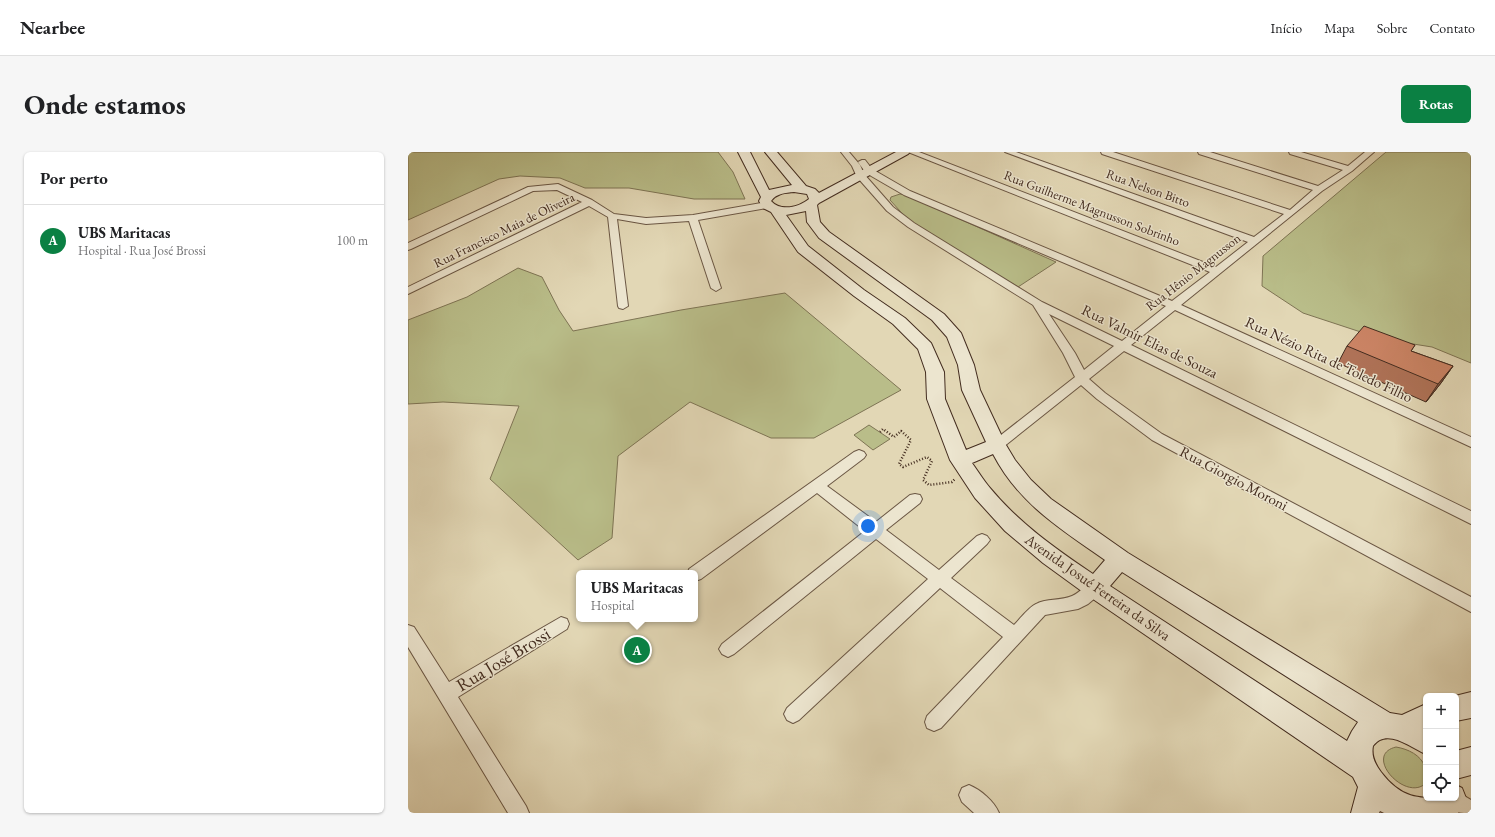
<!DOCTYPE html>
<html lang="pt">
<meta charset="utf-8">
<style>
body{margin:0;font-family:"EB Garamond",serif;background:#f6f6f6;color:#202124}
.controls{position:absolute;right:12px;bottom:12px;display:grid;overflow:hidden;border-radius:6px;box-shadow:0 1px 3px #0004}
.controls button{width:36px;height:36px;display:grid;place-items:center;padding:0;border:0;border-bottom:1px solid #e0e0e0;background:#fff;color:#202124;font:20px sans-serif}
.you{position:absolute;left:460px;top:374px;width:14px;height:14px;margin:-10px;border:3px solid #fff;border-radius:50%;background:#1a73e8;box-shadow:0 0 0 6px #1a73e833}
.badge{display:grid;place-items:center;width:26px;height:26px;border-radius:50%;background:#0b8043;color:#fff;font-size:13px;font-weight:700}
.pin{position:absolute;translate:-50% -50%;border:2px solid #fff;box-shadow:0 1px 4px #0006}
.popup{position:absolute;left:168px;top:418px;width:122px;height:52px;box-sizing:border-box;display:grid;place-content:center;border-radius:6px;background:#fff;filter:drop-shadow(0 1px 3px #0005);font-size:13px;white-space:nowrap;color:#757577}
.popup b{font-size:15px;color:#202124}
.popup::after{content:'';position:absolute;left:50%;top:100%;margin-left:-8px;border:8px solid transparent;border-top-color:#fff}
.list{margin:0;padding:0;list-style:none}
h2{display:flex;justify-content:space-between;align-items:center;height:52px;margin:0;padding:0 16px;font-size:17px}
h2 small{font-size:13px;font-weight:400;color:#757577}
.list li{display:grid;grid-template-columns:26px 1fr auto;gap:12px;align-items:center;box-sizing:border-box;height:72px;padding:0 16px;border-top:1px solid #e0e0e0}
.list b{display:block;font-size:15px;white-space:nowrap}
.list p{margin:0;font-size:13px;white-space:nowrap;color:#757577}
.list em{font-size:13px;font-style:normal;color:#757577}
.icon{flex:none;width:22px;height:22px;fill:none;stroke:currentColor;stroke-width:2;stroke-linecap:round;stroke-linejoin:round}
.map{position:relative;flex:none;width:1063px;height:661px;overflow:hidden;border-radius:6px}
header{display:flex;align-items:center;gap:24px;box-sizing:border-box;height:56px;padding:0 20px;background:#fff;border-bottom:1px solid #e0e0e0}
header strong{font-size:19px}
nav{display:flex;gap:22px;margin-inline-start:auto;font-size:14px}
.intro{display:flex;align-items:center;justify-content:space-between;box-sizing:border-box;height:96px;padding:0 24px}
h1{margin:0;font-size:28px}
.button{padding:10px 18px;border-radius:6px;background:#0b8043;color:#fff;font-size:14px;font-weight:700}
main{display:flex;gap:24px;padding:0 24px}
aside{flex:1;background:#fff;border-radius:6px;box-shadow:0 1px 3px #0004}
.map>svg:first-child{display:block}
.green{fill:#b9bd89;stroke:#7e7454}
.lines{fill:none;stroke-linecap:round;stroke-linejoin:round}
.street-casing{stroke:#6b5744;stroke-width:2}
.secondary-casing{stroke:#432c1f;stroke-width:2}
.path{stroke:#432c1f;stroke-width:2.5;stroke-dasharray:1 2;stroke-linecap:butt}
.street{fill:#ece5cf;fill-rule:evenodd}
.secondary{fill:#ece5cf;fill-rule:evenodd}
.wall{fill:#af7257;stroke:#432c1f}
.shaded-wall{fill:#8e5c47;stroke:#432c1f}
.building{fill:#cb8465;stroke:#432c1f}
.labels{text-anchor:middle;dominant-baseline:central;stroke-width:3;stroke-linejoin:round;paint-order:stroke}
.far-street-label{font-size:13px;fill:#432c1f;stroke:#ece5cf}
.street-label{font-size:15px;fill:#432c1f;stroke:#ece5cf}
.near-street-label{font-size:18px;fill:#432c1f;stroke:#ece5cf}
</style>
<header>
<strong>Nearbee</strong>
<nav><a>Início</a><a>Mapa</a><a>Sobre</a><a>Contato</a></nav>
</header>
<div class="intro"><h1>Onde estamos</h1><a class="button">Rotas</a></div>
<main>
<aside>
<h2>Por perto<small></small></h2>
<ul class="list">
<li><span class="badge">A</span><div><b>UBS Maritacas</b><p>Hospital · Rua José Brossi</p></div><em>100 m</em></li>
</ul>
</aside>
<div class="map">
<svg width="1063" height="661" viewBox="0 0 1063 661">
<rect width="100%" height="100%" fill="#e2d7b5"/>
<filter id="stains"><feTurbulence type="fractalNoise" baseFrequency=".005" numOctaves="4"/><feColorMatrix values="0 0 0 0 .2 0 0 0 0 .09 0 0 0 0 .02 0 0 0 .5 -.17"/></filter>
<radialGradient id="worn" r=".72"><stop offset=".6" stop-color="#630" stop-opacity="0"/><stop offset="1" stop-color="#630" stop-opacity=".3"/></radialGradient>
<!-- green -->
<g class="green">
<path d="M0 0H310L325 20 337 47H286L221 36H177L152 26 112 24 91 27 0 68Z"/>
<path d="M978 0H1063V211L1024 195 974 187 895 161 854 134 855 104Z"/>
<path d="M492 42 498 43 648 110 610 135 502 70 482 48 483 45Z"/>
<path d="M110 116 134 125 151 158 165 179 273 158 377 141 493 238 406 286H363L282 250 210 304 204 386 170 408 82 327 111 254 35 250 0 252V168L59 145Z"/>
<path d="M461 273 482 287 465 298 446 283Z"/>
<path d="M988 595C1000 597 1013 603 1017 615 1019 619 1018 626 1018 631 998 651 954 603 988 595Z"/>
</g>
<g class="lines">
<defs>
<g id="street">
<path d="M433 0H441L452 13 456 22 485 55 506 71 634 150 714 189 758 154 496 43 458 21 450 10 454 8H457L464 17 502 39 764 149 802 120 500 0H511L808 115 840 90 597 0H608L846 85 876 62 694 2 693 0H705L882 58 905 38 791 2 790 0H802L910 34 935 18 882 2 881 0H893L940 14 957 0H966L944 19 914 39 773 153 1063 285V295L767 158 723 193 1063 359V372L716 199 681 227 697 241 754 282 1063 445V460L744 288 689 247 673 233 594 296 589 298 584 296 582 293 584 290 667 225 655 201 625 153 500 75 479 59 449 25 444 14ZM641 162 706 194 676 218 667 201Z"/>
<path d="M150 32 184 48 206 62 238 66 285 63 359 50 363 53 359 56 290 68 313 136 308 139 303 136 281 69 238 72 209 67 220 154 215 157 211 156 210 154 200 65 181 54 0 142V135L174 50 149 38 125 39 3 97 0 98V91L120 35Z"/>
<path d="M451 298 456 300 458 303 456 306 419 334 468 370 502 343 507 342 512 343 514 347 512 351 478 378 531 418 569 384 574 382 579 384 582 388 579 392 543 426 606 473C612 467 620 456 628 452 638 446 653 449 664 444 674 440 680 427 693 431L695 436 693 441 680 452 670 457 637 463 533 576 526 579 519 576 517 570 519 564 595 485 532 436 391 568 385 571 379 568 376 562 379 556 520 427 468 387 326 502 320 505 314 502 311 497 314 492 457 379 409 341 293 427 287 429V421H280L281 417 446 300Z"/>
<path d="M153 465 159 467 161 472 159 477 50 545 118 654 121 661H100L0 495V473L6 475 41 530Z"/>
<path d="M561 633C573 638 586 649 591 661H566L554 650 551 643 554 636Z"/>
<path d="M1048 639 1063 648V661C1051 661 1037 661 1034 646H1048Z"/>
</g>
<g id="secondary">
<path d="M330 0H342L361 38 384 33 357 0H369L398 34 407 37 411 41 488 0H502L500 2 411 51 409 53 412 70 421 80 536 162 553 181 566 213 572 238 598 293 607 308 623 328 643 347 720 401 982 561 994 563 1018 552V602C1003 596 979 575 965 594 963 604 967 612 973 620 996 650 1014 646 1048 646V633L1054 636 1058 646 1050 661H976L972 659 971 661H943L950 635 945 625 679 443 635 411 597 379 567 346 542 308 519 247 518 220 510 197 485 172 446 144 390 100 363 60 355 56 351 49 353 45ZM386 40 399 42 401 47C391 55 373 60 363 49 369 41 377 41 386 40ZM398 59 399 70 411 86 524 168 539 185 550 213 554 238 578 290 558 298 537 247 536 220 523 191 497 166 456 138 400 94 378 63ZM585 302C611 352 653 377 697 408L685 422C648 397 611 371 582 336 575 328 570 319 564 311ZM714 420 950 570 944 579 939 589 702 434Z"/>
<path d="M1063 540V566L1048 569V544H1047Z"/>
<path d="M1063 595V623L1048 627V599Z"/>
</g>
</defs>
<!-- street casing -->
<use href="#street" class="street-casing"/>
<!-- secondary casing -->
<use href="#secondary" class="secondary-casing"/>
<!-- path -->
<path class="path" d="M472 280 475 277 486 285 493 279 503 288 491 312 495 315 519 305 524 309 515 328 521 333 544 330 547 327"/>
<!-- street -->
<use href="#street" class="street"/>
<!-- secondary -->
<use href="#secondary" class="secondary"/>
</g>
<!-- wall -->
<path class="wall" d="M1007 193 1003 199 1045 214 1033 231 1018 250 930 211 939 194Z"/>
<!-- shaded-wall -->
<path class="shaded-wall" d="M1045 214 1033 231 1018 250 1030 232Z"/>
<!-- building -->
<path class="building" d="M956 174 1007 193 1003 199 1045 214 1030 232 939 194Z"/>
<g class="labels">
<!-- far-street labels -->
<g class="far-street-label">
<text transform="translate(740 36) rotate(20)">Rua Nelson Bitto</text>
<text transform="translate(684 56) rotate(21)">Rua Guilherme Magnusson Sobrinho</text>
<text transform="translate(96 78) rotate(-26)">Rua Francisco Maia de Oliveira</text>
<text transform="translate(785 120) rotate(-38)">Rua Hênio Magnusson</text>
</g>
<!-- street labels -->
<g class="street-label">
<text transform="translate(742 189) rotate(26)">Rua Valmir Elias de Souza</text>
<text transform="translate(921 207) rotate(25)">Rua Nézio Rita de Toledo Filho</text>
<text transform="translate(826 326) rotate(28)">Rua Giorgio Moroni</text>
<text transform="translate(690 435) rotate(35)">Avenida Josué Ferreira da Silva</text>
</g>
<!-- near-street labels -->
<g class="near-street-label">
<text transform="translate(95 507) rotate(-31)">Rua José Brossi</text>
</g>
</g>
<rect width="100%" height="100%" filter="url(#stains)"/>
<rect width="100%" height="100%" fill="url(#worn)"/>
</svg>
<div class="controls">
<button>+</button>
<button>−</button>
<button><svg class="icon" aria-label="locate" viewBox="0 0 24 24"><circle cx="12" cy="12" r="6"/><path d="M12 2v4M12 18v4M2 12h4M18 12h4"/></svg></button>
</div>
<div class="you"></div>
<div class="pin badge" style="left:229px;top:498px">A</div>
<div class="popup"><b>UBS Maritacas</b>Hospital</div>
</div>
</main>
